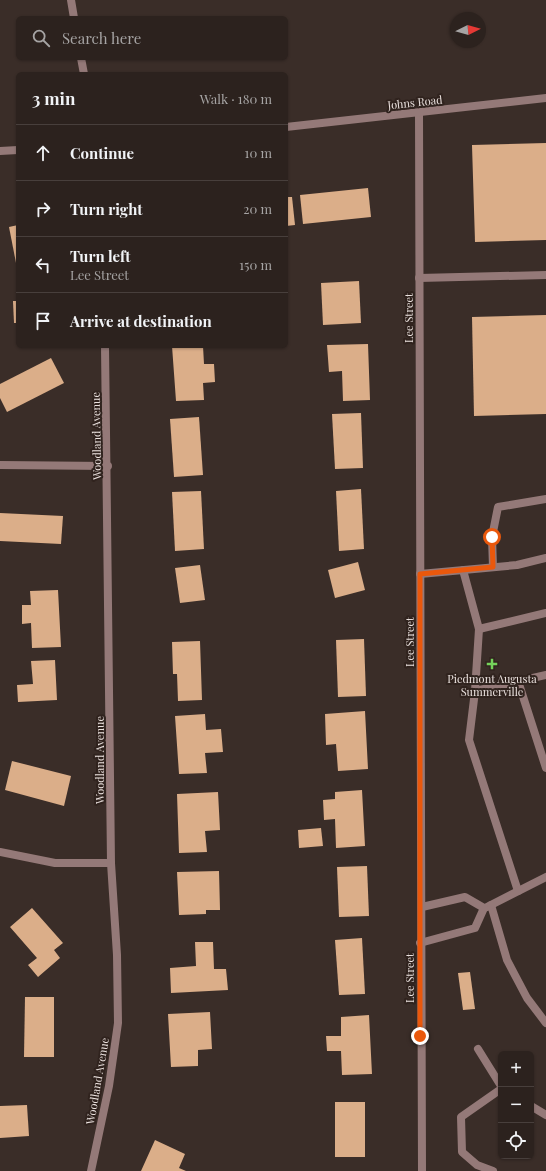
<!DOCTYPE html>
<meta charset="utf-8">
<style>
body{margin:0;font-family:"Playfair Display",serif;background:#342a27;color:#f1f3f6}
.controls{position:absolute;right:12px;bottom:12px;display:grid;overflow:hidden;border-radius:6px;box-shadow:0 1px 3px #0004}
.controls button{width:36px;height:36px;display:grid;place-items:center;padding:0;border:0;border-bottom:1px solid #483f3c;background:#2c221e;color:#f1f3f6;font:20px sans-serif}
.compass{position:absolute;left:450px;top:12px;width:36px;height:36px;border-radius:50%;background:#2c221e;box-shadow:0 1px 3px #0004;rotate:85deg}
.stop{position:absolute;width:12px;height:12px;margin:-9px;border:3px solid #ea580c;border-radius:50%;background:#fff}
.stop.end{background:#ea580c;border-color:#fff;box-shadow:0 1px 4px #0008}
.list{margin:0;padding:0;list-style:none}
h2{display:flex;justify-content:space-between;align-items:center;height:52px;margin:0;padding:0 16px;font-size:17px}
h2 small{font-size:13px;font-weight:400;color:#a6a4a4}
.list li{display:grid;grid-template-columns:26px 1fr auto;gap:12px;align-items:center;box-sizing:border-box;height:56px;padding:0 16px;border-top:1px solid #483f3c}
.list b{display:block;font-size:15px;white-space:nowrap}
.list p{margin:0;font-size:13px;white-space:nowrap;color:#a6a4a4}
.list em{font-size:13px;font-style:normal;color:#a6a4a4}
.icon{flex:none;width:22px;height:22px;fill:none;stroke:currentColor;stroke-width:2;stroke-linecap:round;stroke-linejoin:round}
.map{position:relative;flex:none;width:546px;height:1171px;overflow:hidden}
.search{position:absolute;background:#2c221e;box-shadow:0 1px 3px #0004;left:16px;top:16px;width:272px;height:44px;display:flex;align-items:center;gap:10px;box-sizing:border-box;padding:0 14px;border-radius:6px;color:#a6a4a4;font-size:15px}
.panel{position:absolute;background:#2c221e;box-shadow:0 1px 3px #0004;left:16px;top:72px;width:272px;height:276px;border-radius:6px}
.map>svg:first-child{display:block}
.building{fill:#dbae89}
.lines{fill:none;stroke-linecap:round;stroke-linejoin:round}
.lane{stroke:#947978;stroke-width:8}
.street{stroke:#947978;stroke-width:8}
.route{stroke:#ea580c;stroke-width:5}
.poi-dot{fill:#75d25b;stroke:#30231e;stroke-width:1.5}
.labels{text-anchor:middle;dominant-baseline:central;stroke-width:4;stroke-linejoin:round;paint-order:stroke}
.street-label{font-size:11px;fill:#ebe2df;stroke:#30231e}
.poi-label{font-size:11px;fill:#ebe2df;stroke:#30231e}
</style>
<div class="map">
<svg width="546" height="1171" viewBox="0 0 546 1171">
<rect width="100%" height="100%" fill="#3a2d28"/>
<!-- building -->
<g class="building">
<path d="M546 143V240L475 242 472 145Z"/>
<path d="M368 188 371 217 303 224 300 195Z"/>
<path d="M286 197H292L295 225 286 226Z"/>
<path d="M18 225V268H17L9 227Z"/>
<path d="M359 281 361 323 323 325 321 283Z"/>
<path d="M13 301H18V323H14Z"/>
<path d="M546 315V414L474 416 472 317Z"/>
<path d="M368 344 370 400 343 401 342 371 329 372 327 345Z"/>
<path d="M172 346H203L204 364H214L215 382 203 383 204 400 176 401Z"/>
<path d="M51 358 64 383 7 412 0 398V384Z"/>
<path d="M361 413 363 468 335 469 332 414Z"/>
<path d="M199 417 203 475 174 477 170 419Z"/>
<path d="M361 489 364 549 339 551 336 491Z"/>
<path d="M201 491 204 549 175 551 172 492Z"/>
<path d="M0 513 63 516 61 544 0 541Z"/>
<path d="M358 562 365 590 335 598 328 570Z"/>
<path d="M200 565 205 600 180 603 175 568Z"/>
<path d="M58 590 61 647 32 648 31 623 22 624V605H31L30 591Z"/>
<path d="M364 639 366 696 338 697 336 640Z"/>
<path d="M200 641 202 700 178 701 177 674H173L172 642Z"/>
<path d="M55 660 57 700 18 702 17 685 33 684 31 661Z"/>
<path d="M365 711 368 769 338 771 336 744 326 745 325 714Z"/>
<path d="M205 714 206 730 221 729 223 752 205 753 207 773 179 774 175 716Z"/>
<path d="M12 761 71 776 64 806 5 790Z"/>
<path d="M362 790 365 846 336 848 335 819 324 820 323 800 335 799V792Z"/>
<path d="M218 792 220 830 205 831 207 852 179 853 177 794Z"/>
<path d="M321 828 323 846 299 848 298 830Z"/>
<path d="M367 866 369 916 339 917 337 867Z"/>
<path d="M219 871 220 910H206V914L179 915 177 872Z"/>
<path d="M32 908 63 943 54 950 60 958 38 977 28 965 37 958 10 927Z"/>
<path d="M362 938 365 994 339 995 335 940Z"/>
<path d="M195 942H213L214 969H226L228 990 171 993 170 968 196 966Z"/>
<path d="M470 972 475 1009 463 1010 458 973Z"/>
<path d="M25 997H54V1057H24Z"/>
<path d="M210 1012 212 1049 198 1050V1066L171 1067 168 1014Z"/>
<path d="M369 1015 372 1074 342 1075 341 1051H327L326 1036H341V1017Z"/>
<rect x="335" y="1102" width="30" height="55"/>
<path d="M27 1105 29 1136 0 1138V1106Z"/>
<path d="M155 1140 185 1154 179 1168 186 1171H141Z"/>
</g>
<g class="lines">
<!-- lane -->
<g class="lane">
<path d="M419 278 546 275"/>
<path d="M493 567 492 537 498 507 546 499"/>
<path d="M463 570 479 629 475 691 469 740 518 891"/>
<path d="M420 574 517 565 546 558"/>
<path d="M479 629 546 613"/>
<path d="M518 681 546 768"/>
<path d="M475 691 546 675"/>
<path d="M491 905 507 960 527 998 546 1023"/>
<path d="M487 907 546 877"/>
<path d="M420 943 475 928 484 908 465 897 422 907"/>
<path d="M478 1049 501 1086"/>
<path d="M531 1106 546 1115"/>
<path d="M493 1171 477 1165 462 1152 461 1117 501 1089"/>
</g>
<!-- street -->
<g class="street">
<path d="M71 0 74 18"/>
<path d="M81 58 84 74"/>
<path d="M419 113 422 1171"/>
<path d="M286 127 546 98"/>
<path d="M0 151 18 150"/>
<path d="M0 465 108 466"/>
<path d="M0 852 55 863H111"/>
<path d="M91 1171 109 1086 118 1023 117 955 111 863 105 346"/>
</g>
</g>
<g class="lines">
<!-- route -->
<path class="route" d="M420 1036V574L493 567 492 537"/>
</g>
<!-- markers -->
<path class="poi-dot" d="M490 658h4v4h4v4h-4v4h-4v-4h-4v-4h4z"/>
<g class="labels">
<!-- street labels -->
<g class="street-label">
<text transform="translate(415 102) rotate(-6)">Johns Road</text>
<text transform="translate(408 318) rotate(-90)">Lee Street</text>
<text transform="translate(96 436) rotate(-91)">Woodland Avenue</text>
<text transform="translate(409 642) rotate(-90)">Lee Street</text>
<text transform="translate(99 760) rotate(-90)">Woodland Avenue</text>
<text transform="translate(409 978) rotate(-90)">Lee Street</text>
<text transform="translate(97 1081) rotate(-80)">Woodland Avenue</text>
</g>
<!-- poi labels -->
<g class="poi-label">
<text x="492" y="678">Piedmont Augusta<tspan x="492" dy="13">Summerville</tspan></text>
</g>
</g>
</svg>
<div class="controls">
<button>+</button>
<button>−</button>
<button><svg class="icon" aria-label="locate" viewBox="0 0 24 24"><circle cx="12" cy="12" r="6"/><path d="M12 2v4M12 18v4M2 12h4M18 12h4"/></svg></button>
</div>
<svg class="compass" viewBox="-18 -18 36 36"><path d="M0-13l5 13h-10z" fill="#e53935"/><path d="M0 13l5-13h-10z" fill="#a6a4a4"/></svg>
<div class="stop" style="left:492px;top:537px"></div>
<div class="stop end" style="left:420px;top:1036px"></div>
<div class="search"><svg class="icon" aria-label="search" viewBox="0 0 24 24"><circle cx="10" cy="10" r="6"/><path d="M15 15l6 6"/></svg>Search here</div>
<section class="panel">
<h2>3 min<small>Walk · 180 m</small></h2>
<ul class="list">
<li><svg class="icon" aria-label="ahead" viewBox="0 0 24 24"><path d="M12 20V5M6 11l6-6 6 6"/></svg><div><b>Continue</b></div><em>10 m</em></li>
<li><svg class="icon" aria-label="right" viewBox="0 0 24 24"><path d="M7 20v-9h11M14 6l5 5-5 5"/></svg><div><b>Turn right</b></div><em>20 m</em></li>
<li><svg class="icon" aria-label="left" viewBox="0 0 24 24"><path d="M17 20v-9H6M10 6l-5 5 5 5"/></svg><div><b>Turn left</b><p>Lee Street</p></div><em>150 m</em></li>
<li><svg class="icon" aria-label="arrive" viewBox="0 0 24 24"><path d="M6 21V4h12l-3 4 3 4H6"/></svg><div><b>Arrive at destination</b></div></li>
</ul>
</section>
</div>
